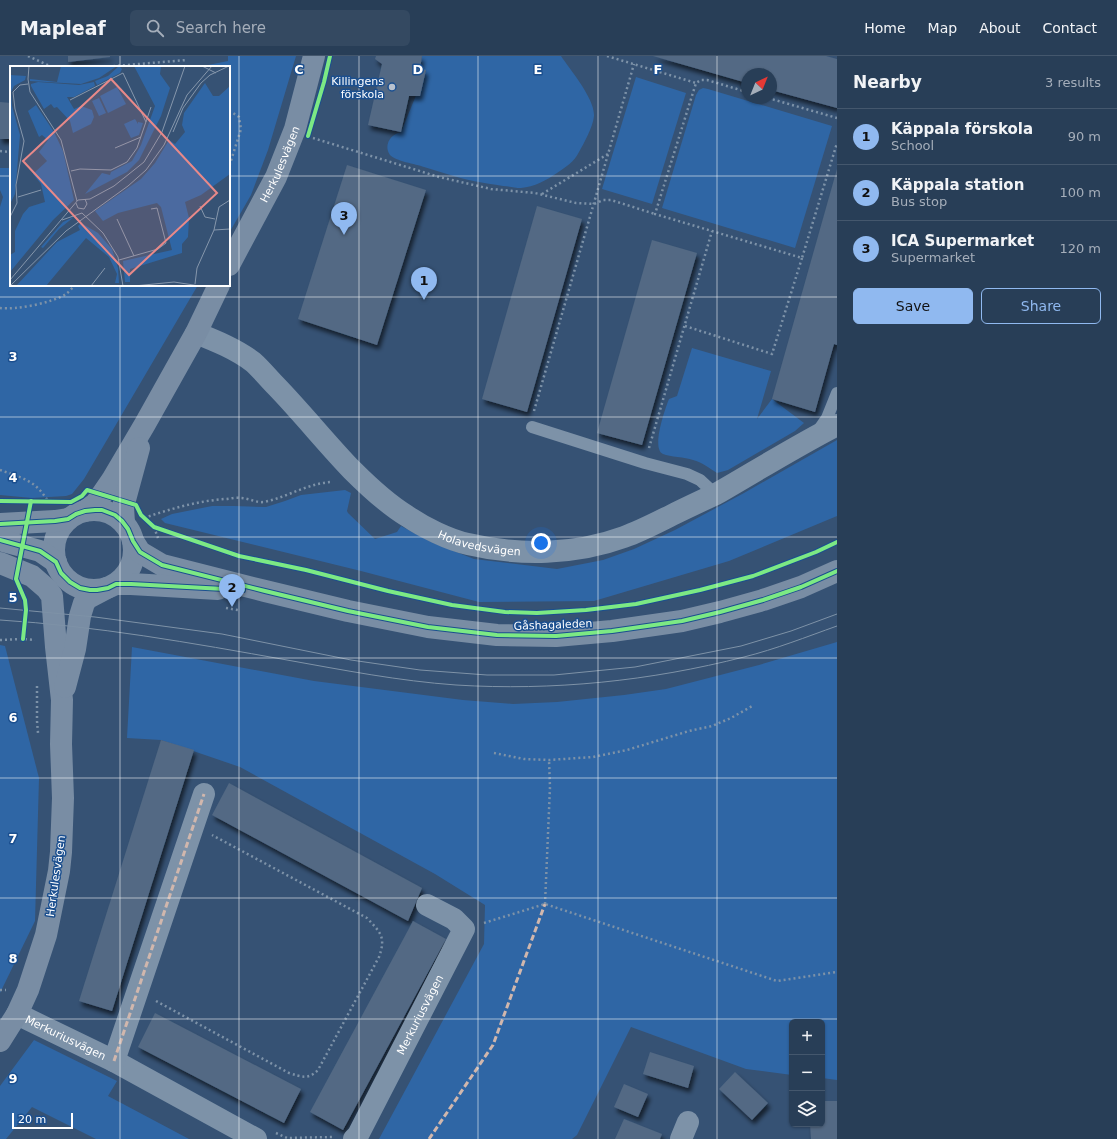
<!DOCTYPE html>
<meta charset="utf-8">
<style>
body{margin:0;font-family:"DejaVu Sans",sans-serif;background:#344961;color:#f1f3f6}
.controls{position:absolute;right:12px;bottom:12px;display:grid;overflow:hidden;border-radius:6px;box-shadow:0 1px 3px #0004}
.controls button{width:36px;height:36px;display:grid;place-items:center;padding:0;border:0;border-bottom:1px solid #44576d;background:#283e57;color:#f1f3f6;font:20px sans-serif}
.compass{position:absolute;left:741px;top:12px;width:36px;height:36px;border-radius:50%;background:#283e57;box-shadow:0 1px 3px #0004;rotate:43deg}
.scale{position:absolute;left:12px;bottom:10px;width:61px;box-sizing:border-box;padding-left:4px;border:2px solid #fff;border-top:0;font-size:11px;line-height:14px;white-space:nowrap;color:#fff;-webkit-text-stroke:3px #1b4f8f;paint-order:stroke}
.you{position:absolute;left:541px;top:487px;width:14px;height:14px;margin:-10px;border:3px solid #fff;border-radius:50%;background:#1a73e8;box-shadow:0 0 0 6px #1a73e833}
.badge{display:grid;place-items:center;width:26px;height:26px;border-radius:50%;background:#90b9f0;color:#111;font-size:13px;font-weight:700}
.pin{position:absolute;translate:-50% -33px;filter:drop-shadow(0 1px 2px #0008)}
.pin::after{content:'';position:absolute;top:21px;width:14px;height:12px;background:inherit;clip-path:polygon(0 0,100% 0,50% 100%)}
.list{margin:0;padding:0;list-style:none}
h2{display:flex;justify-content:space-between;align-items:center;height:52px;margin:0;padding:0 16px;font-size:17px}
h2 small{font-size:13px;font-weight:400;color:#a5aeba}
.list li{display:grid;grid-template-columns:26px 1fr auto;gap:12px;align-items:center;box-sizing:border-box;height:56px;padding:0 16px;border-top:1px solid #44576d}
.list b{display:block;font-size:15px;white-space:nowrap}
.list p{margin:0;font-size:13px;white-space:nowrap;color:#a5aeba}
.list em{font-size:13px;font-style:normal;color:#a5aeba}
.actions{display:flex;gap:8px;padding:12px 16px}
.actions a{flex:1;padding:9px 0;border:1px solid #90b9f0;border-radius:6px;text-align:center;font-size:14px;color:#90b9f0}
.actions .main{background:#90b9f0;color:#111}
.icon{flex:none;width:22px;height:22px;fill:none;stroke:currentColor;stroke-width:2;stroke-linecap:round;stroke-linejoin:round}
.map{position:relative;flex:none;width:837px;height:1083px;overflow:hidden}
header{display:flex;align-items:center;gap:24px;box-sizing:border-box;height:56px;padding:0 20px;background:#283e57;border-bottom:1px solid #44576d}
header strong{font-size:19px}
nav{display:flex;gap:22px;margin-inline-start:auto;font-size:14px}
.search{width:280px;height:36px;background:#344961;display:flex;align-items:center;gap:10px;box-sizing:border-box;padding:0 14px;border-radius:6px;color:#a5aeba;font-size:15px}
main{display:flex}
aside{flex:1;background:#283e57}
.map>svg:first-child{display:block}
.green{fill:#2f66a5}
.building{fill:#526984;filter:url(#shadow)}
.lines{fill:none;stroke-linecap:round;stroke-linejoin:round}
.path{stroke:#7d92a8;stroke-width:2.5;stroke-dasharray:2 3;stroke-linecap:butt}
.lane{stroke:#7d92a8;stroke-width:12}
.street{stroke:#7d92a8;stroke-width:22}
.secondary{stroke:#798da4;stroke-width:22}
.tram{stroke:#7e92a7;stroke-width:1}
.quiet{stroke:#d1b7ad;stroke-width:3;stroke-dasharray:6 3;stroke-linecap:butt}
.cycleway-casing{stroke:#1b4f8f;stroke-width:6}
.cycleway{stroke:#7ce984;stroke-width:4}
.grid{fill:none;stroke:#fff;stroke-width:1;stroke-opacity:0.55}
.poi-dot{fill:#b9c2ce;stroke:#1b4f8f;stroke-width:1.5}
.labels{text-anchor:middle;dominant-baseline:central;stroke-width:3;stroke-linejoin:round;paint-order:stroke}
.poi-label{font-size:11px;fill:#fff;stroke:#1b4f8f;text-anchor:end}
.street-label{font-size:11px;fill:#fff;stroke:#1b4f8f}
.inset-road{fill:none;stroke:#8697ac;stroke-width:1}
.view{fill:#e88989;fill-opacity:0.15;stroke:#e88989;stroke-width:2}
.inset-edge{fill:none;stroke:#fff;stroke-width:2}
.grid-label{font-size:13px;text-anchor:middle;font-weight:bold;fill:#fff;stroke:#1b4f8f;stroke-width:3;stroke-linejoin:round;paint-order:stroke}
</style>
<header>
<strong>Mapleaf</strong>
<div class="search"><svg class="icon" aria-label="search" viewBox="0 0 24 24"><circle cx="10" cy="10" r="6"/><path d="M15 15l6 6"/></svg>Search here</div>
<nav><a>Home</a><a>Map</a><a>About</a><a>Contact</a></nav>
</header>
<main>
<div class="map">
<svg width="837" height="1083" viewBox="0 0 837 1083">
<defs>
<filter id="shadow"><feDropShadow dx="2.5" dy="4.5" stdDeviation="2" flood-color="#0009"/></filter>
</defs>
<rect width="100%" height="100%" fill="#365274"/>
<!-- green -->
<g class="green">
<path d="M228 0H296L268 94 251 139 229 177V11H198L228 5Z"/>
<path d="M422 0H561C571 15 595 43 594 60 593 71 584 87 579 96 574 106 566 111 557 117 547 124 534 131 521 132 515 132 509 130 503 130 484 127 465 124 447 118 439 116 432 113 424 111 416 108 395 105 390 99 383 89 391 78 401 76L426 15 420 13Z"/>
<path d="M636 21 686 37 652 148 602 133Z"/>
<path d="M703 32 708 33 832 70 795 192 662 152 696 39 699 34Z"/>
<path d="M0 112H11V229H198L84 423 72 438 66 440 32 442 0 439V151L3 141 0 134Z"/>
<path d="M692 292 771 315 757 363 772 343 804 367 795 375 728 414 717 417C709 412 702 406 693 404 685 401 670 401 663 398 651 393 665 353 669 343L677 340Z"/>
<path d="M837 384V460L729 505 594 545 479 546 361 515 165 467 161 463 172 458 212 450H234L266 451 285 445 301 439 345 434 351 437 347 455 348 457 375 483 397 476 401 470 431 486 474 503 557 513 603 504 634 493 675 474 744 437Z"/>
<path d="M837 586V1024L822 1022V966H792V1019L746 1013 631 971 577 1079 572 1083H379L484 888 485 849 435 818 240 711 161 684 127 682 132 591 314 625 463 644 513 648 557 646 624 639 666 633 759 609Z"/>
<path d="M0 589 5 590 39 722 35 865 0 937Z"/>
<path d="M34 984 117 1025 108 1040 189 1083H96L32 1051 6 1083H0V1030Z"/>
</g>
<!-- building -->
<g class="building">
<path d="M68 0H110V1L68 6Z"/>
<path d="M376 0H422L420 13 426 14 420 40H409L401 76 368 69 382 8 375 3Z"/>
<path d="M653 0H826L837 3V52L771 34V18H747V27Z"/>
<path d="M0 46 11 47V83H0Z"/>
<path d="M347 109 426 134 377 289 298 263Z"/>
<path d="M837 113V289L834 288 815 356 772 343Z"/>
<path d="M537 150 582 163 527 356 482 343Z"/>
<path d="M652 184 697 197 642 389 597 377Z"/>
<path d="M161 684 194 694 112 955 79 945Z"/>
<path d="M229 727 422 832 408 865 212 759Z"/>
<path d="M413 865 446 883 343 1074 310 1056Z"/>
<path d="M155 957 301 1033 284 1067 138 991Z"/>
<path d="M650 996 694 1010 688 1032 643 1018Z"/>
<path d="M735 1016 768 1047 752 1064 719 1033Z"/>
<path d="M624 1028 648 1038 638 1061 614 1051Z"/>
<path d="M822 1045H837V1083H811L810 1068H822Z"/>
<path d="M624 1063 662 1078 660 1083H615Z"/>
</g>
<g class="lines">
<!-- path -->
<g class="path">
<path d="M28 0 52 11"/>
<path d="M607 0 696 27"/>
<path d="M103 11 187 4"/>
<path d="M747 36 707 24H701L696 27 655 158 802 202 837 87"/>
<path d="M768 42 837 62"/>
<path d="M229 55 233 57 239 61 241 73 229 111"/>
<path d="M313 82 439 121 491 133 535 137 576 147 594 148 603 144H611L655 158"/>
<path d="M0 95 11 96"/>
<path d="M542 138 608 98"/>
<path d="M0 252C16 254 52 247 66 238 69 236 72 232 75 229"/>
<path d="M685 270 772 298 802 202"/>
<path d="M534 355 634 8"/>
<path d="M649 392 712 175"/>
<path d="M0 414C11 418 23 421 33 428 39 432 44 439 48 445"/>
<path d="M144 462C170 453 197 445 225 443 230 443 235 441 240 442 249 442 256 447 264 446 288 441 308 427 332 426"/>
<path d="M154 471 158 482"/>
<path d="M226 552 238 554"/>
<path d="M0 584 23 583 35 584"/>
<path d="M37 630V665L38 677"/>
<path d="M494 697 524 703 549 704 593 701 627 694 689 675 712 670 731 662 754 649"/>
<path d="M545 848 550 731 549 704"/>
<path d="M484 867 545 848 777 925 837 916"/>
<path d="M0 934H6"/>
<path d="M156 945 289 1017C302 1021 308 1024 318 1014L379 901C386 881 381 877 367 862L212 779"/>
<path d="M276 1077 287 1082 334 1081"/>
</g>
<!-- lane -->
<g class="lane">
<path d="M532 371 645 407 687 418 700 424 715 438"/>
<path d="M818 375 827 362 837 337"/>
</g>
<!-- street -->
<g class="street">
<path id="s1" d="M196 277C216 285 236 293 253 306 261 313 269 323 276 330 303 358 326 387 352 414 369 431 387 448 407 460 423 471 449 484 468 488 519 500 575 499 624 481 641 475 656 467 672 459 686 452 701 445 716 438 756 415 796 390 837 369"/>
<path id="s2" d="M17 958 114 1005 256 1083"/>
<path d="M114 1005 204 738"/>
<path id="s3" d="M354 1083 358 1079 464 873 454 863 427 849"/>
<path d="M681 1083 688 1066"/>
</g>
<!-- secondary -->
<g class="secondary">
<path id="s4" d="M229 209 276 121 295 73 314 0"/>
<circle cx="94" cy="494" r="40"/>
<path d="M85 455 95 448 99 443 112 424 145 368 196 277 219 229"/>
<path d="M124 467 123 451 139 392"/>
<path d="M0 468 55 465 68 463"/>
<path d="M0 484 40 495 56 506"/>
<path d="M133 485 140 496 162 509 265 535 348 555 428 571 497 579 556 580 612 575 682 565 720 556 763 544 801 531 837 515"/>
<path d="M0 507 32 520 47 533 52 540 56 591 62 644 61 688 63 742 61 796 59 815 46 879 28 934 17 958 0 985"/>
<path d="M116 528H131L218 533"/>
<path d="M65 631 75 593 80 560 84 547 88 542 107 532"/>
</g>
<!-- tram -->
<g class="tram">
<path d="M0 552 95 561 222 578 351 604 420 614 487 619H554L635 611 741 590 791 575 837 558"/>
<path d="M0 564C96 570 192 587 287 604 343 614 399 625 456 629 553 635 650 625 744 601 776 593 806 581 837 570"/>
</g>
<!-- quiet -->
<g class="quiet">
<path d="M114 1005 204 738"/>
<path d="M429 1083 493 989 545 848"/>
</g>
<defs>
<g id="cycleway">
<path d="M308 80 324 26 330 0"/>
<path d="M0 445 71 446 82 440 87 434 136 449 141 459 154 471 239 500 306 514 388 535 452 549 505 556 537 557 586 554 636 548 700 534 753 520 816 496 837 486"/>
<path d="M0 468 55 465 68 463 76 458 85 455 95 454H102L115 459 122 465 128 473 133 485 140 496 162 509 265 535 348 555 428 571 497 579 556 580 612 575 682 565 720 556 763 544 801 531 837 515"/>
<path d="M0 484 40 495 56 506 61 517 70 526 80 532 90 534H97L108 532 116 528H131L243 534"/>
<path d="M23 583 26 554 25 544 16 523 31 445"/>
</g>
</defs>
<!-- cycleway casing -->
<use href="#cycleway" class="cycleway-casing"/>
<!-- cycleway -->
<use href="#cycleway" class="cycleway"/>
</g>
<!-- grid -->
<path class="grid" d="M120 0V11M239 0V1083M359 0V1083M478 0V1083M598 0V1083M717 0V1083M0 120H11M229 120H837M120 229V1083M0 241H837M0 361H837M0 481H837M0 602H837M0 722H837M0 842H837M0 963H837"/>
<!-- markers -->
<circle class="poi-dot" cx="392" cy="31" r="4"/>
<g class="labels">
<!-- poi labels -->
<g class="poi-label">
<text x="384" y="25">Killingens<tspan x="384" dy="13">förskola</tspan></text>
</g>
<!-- street labels -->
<g class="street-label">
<text stroke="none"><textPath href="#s4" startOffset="113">Herkulesvägen</textPath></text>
<text stroke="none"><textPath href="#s1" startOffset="361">Holavedsvägen</textPath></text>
<text transform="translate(553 569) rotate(-2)">Gåshagaleden</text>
<text transform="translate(56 820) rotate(-82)">Herkulesvägen</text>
<text stroke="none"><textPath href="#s3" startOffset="141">Merkuriusvägen</textPath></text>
<text stroke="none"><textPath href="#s2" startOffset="54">Merkuriusvägen</textPath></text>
</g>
</g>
<!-- overview -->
<g transform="translate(10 10)">
<rect width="220" height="220" fill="#365274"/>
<path d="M51 0H107L89 12 71 18 20 15V13L47 16ZM109 0 112 3 110 7 87 19 85 15 98 10ZM124 0H151L150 8 160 22 151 50 129 94 117 106 75 128 92 107 100 109 101 106 122 95 131 79 145 40ZM0 9 16 10 15 14 4 20 1 26 2 40 10 69 5 128 0 138ZM28 16 69 19 84 16 85 20 64 31H57L64 43 71 40 82 44 84 51 81 58 63 67 60 55 47 41 44 42 41 38 34 43 21 20V18ZM195 17 203 30H209L220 20V108L191 129 175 136 179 152 178 171 172 178V187L120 203V216H115L113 195 162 184 151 141 147 137 139 139 108 147 93 155 85 145 131 113 145 97 159 74 165 78 175 66 172 59 174 47ZM107 21 116 38 98 47 90 30ZM89 32 96 47 89 50 82 35ZM26 39 44 66 53 85 64 134 43 154 0 206V189L5 186V165L13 148 19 141 35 136 31 118 23 108 37 95 29 86 38 74 32 69 29 71 18 45ZM125 53 128 58V56L133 57 129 69 121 72 114 58ZM64 151 49 163 33 182 31 181 53 156ZM71 157 88 167 102 183 108 202 109 217H105L107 208 99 191 76 172 36 220H6L47 176 70 164 68 160Z" fill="#2f66a5"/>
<path class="inset-road" d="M19 0 18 13 20 26 51 74 67 135M192 0 206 7M60 34 113 7 136 56M163 66 173 42 191 17 200 9 219 0M105 82 131 71M61 105 70 103 101 104 117 96 127 82 141 41M8 131 31 124M66 137 68 142 74 143 77 138 75 133M190 140 195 151 205 153M0 151 7 137 6 119 14 75 5 43 3 26 10 19 18 18M107 153 124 190M52 154 72 147 93 167 108 191 113 220M204 164 220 163M109 194 148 183 156 177 147 142 141 143M0 214 68 134 80 133 104 120 134 96 152 66 175 0M185 218 187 202 204 164 209 141 220 134M0 220 56 165 118 120 136 104 154 79 177 29 202 0M81 220 95 202M124 220 164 216 190 220"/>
<path class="view" d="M101 13 207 127 119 209 13 95Z"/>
<rect width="220" height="220" class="inset-edge"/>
</g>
<g class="grid-label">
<text x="299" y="18">C</text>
<text x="418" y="18">D</text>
<text x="538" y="18">E</text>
<text x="658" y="18">F</text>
<text x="13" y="305">3</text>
<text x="13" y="426">4</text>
<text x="13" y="546">5</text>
<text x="13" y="666">6</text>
<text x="13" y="787">7</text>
<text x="13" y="907">8</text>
<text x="13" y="1027">9</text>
</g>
</svg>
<div class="controls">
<button>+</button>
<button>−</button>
<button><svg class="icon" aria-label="layers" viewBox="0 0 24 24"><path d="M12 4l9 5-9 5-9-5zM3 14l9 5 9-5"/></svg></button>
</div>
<svg class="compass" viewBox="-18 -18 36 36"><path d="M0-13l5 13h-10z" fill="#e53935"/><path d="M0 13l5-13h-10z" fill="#a5aeba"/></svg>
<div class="scale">20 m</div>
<div class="you"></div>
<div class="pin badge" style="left:424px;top:244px">1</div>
<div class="pin badge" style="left:232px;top:551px">2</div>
<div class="pin badge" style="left:344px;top:179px">3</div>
</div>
<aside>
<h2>Nearby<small>3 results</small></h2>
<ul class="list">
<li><span class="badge">1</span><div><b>Käppala förskola</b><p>School</p></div><em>90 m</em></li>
<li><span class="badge">2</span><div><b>Käppala station</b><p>Bus stop</p></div><em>100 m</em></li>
<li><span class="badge">3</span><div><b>ICA Supermarket</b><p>Supermarket</p></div><em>120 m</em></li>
</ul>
<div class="actions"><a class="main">Save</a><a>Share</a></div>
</aside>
</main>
